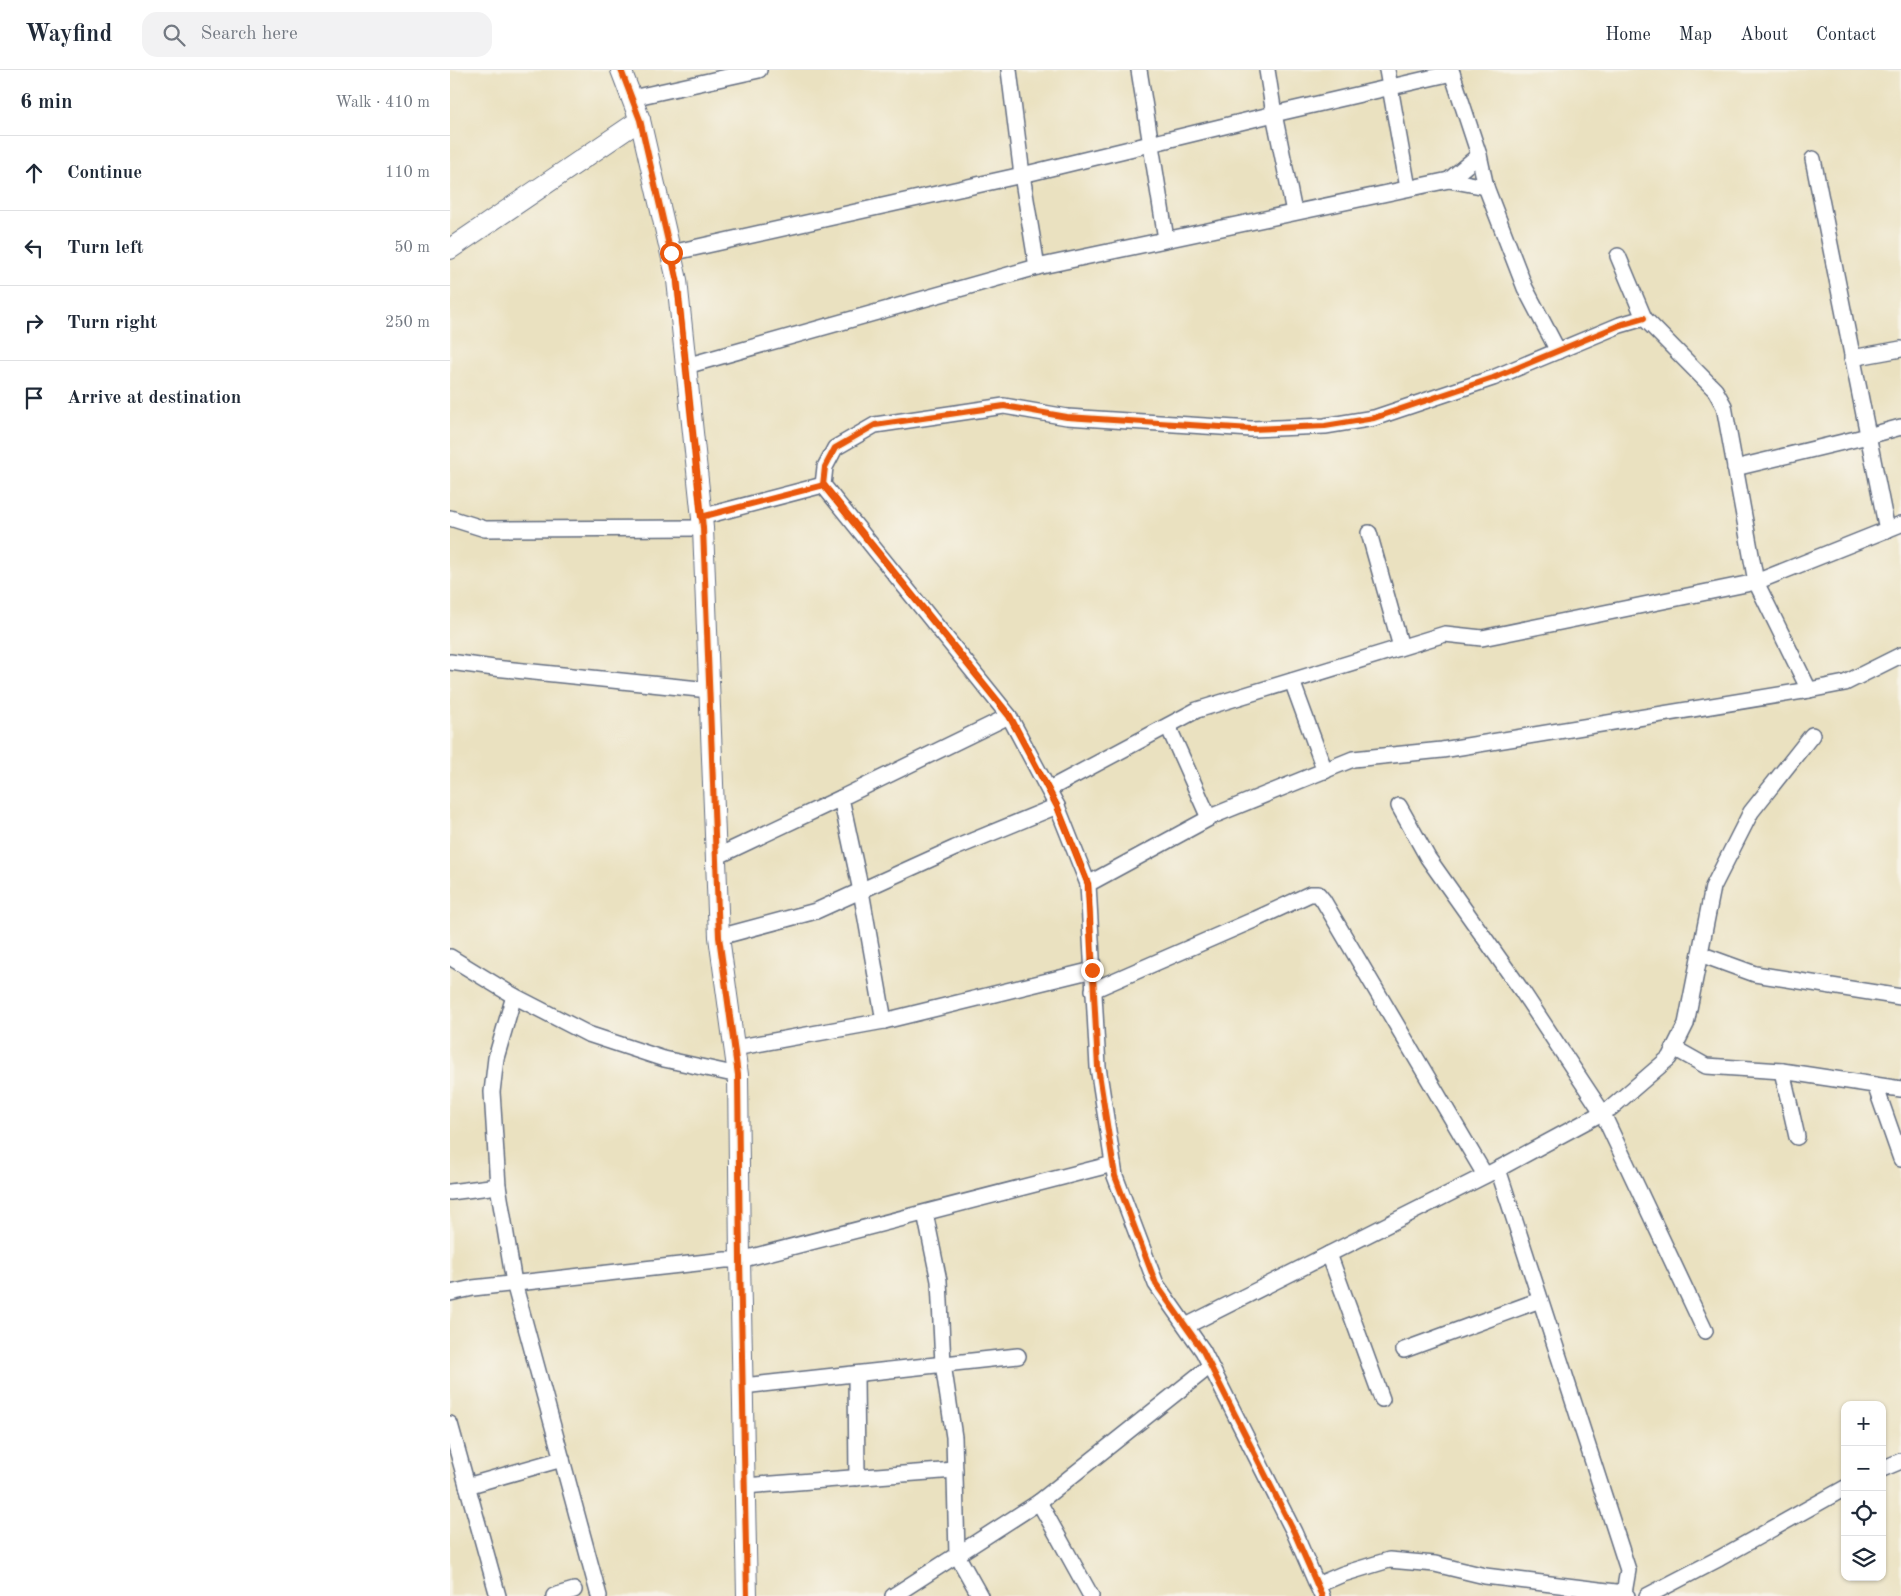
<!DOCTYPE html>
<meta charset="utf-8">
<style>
body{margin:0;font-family:"Old Standard TT",serif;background:#f2f2f3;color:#1f2937}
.controls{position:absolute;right:15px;bottom:15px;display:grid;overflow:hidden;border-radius:10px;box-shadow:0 1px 4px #0004}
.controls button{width:45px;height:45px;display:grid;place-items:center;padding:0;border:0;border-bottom:1px solid #e0e1e3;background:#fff;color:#1f2937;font:25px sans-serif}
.stop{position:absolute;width:15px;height:15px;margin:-11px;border:4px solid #ea580c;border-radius:50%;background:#fff}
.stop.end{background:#ea580c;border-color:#fff;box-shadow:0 1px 5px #0008}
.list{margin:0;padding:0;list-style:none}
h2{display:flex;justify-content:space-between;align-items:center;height:65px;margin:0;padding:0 20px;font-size:21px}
h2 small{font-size:16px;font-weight:400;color:#747a83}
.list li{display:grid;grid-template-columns:32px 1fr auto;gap:15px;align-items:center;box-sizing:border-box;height:75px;padding:0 20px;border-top:1px solid #e0e1e3}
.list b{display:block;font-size:19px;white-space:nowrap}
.list em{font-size:16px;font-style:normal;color:#747a83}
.icon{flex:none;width:28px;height:28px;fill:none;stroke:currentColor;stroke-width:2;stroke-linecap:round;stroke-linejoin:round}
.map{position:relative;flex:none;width:1451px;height:1526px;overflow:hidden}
header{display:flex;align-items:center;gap:30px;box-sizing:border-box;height:70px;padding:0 25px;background:#fff;border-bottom:1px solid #e0e1e3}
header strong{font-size:24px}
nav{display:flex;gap:28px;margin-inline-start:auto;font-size:18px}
.search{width:350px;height:45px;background:#f2f2f3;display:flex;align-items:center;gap:12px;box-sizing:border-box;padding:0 18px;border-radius:15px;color:#747a83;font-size:19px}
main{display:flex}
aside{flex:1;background:#fff}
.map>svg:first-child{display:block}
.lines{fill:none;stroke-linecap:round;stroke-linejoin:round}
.street-casing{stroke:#636d80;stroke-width:18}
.secondary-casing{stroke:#636d80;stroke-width:22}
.street{stroke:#fff;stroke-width:15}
.secondary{stroke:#fff;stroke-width:20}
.cycleway-casing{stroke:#f7f3e8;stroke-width:9}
.cycleway{stroke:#e8590c;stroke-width:6}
.route{stroke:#ea580c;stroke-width:6}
</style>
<header>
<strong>Wayfind</strong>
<div class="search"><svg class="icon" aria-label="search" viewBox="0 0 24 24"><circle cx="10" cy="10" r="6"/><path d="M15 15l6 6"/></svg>Search here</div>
<nav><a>Home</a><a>Map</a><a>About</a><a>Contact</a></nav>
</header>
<main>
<aside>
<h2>6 min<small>Walk · 410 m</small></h2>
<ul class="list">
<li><svg class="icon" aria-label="ahead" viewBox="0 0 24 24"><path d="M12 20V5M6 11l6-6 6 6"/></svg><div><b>Continue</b></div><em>110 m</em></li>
<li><svg class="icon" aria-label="left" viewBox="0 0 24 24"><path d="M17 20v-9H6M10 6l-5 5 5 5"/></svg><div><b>Turn left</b></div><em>50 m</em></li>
<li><svg class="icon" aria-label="right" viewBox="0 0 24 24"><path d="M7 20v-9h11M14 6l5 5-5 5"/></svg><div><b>Turn right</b></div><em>250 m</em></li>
<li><svg class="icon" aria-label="arrive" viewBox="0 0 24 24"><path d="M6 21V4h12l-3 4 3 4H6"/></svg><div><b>Arrive at destination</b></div></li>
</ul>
</aside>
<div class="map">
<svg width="1451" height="1526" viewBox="0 0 1451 1526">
<rect width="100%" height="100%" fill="#f7f3e8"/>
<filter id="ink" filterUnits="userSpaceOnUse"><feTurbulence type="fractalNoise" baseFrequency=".02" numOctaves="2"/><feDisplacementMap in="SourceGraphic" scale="10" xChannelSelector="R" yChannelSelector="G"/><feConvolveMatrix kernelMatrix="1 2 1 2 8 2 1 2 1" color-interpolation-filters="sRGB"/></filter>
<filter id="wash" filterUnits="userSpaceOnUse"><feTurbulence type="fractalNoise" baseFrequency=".0096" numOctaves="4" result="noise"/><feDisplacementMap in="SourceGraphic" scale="20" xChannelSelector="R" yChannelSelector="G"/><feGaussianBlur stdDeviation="1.12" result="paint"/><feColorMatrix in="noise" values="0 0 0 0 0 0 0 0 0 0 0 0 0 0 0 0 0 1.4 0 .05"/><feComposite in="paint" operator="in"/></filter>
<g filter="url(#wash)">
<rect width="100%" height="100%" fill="#eae1c0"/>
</g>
<g filter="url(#ink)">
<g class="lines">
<defs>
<g id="street">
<path d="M559 0 572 105 587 197"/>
<path d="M689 0 716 169"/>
<path d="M817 0 824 44 844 142"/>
<path d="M937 0 958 118"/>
<path d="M1001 0 1029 85 1036 117 1075 218 1108 281"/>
<path d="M182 28 309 0"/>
<path d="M1363 89 1437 460"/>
<path d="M999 110 1029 85"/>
<path d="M221 183 572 105 824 44 1002 3"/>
<path d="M1168 186 1194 248 1265 320 1274 336 1306 512 1359 620"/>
<path d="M1402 288 1451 279"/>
<path d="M236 296 587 197 999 110 1036 117"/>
<path d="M1285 398 1418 366 1451 357"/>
<path d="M251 447 373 415"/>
<path d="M0 448 35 459 253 458"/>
<path d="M919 463 951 577"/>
<path d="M0 592 44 598 259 620"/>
<path d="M842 611 875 701"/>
<path d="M718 656 759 748"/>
<path d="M599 719 747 640 995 564 1032 568 1306 512 1451 454"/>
<path d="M391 728 559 646"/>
<path d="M949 736 978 788 1072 921 1152 1042 1255 1261"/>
<path d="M266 787 391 728 411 821 434 951"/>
<path d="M638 814 765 745 903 689 992 680 1359 620 1395 613 1451 585"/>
<path d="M269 867 366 841 505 778 607 736"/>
<path d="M1250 884 1305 904 1451 927"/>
<path d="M0 887 64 926 138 964 214 989 288 1005"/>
<path d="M643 920 806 849 860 824H868L873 830 1035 1105"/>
<path d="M64 926 46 988 42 1022 48 1116 64 1213 149 1526"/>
<path d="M284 978 434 951 643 900"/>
<path d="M1224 978 1256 996 1332 1001 1451 1019"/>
<path d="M1332 1001 1347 1067"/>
<path d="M1425 1015 1451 1089"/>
<path d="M1048 1099 1178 1500 1174 1523 1177 1526"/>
<path d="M0 1122 48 1116"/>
<path d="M475 1143 489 1211 493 1294 504 1367 507 1485 530 1526"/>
<path d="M879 1184 932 1329"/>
<path d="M0 1223 23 1218 275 1190H290L663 1094"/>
<path d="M736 1256 1048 1099 1161 1038 1219 988 1236 954 1263 817 1301 742 1362 665"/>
<path d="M954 1280 1090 1230"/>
<path d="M406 1304 407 1408"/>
<path d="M293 1316 568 1286"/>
<path d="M0 1354 48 1526"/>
<path d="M1432 1399 1451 1391"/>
<path d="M17 1416 112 1389"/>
<path d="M295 1416 505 1400"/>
<path d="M589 1432 641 1526"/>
<path d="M867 1515 893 1504 939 1490 985 1494 1035 1506 1174 1523"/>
<path d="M104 1526 124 1520"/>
<path d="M443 1526 589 1432 760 1296"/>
<path d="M872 1526 844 1462 753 1281 706 1214 665 1106 648 997 638 814 607 736 559 646 373 415 375 397 385 378 425 355 554 336 617 347 801 359 875 356 924 348 1043 308 1170 255 1194 248"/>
<path d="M1197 1526 1270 1488 1395 1418"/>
</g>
<g id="secondary">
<path d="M171 0 190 50 227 210 253 458 269 867 288 1005 290 1190 297 1526"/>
<path d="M0 179 190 50"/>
</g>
</defs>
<!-- street casing -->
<use href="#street" class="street-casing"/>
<!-- secondary casing -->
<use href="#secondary" class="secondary-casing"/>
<!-- street -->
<use href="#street" class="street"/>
<!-- secondary -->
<use href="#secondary" class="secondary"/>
<defs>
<g id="cycleway">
<path d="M171 0 190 50 227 210 253 458 269 867 288 1005 290 1190 297 1526"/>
<path d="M872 1526 844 1462 753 1281 706 1214 665 1106 648 997 638 814 607 736 559 646 373 415 375 397 385 378 425 355 554 336 617 347 801 359 875 356 924 348 1043 308 1170 255 1194 248"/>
</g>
</defs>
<!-- cycleway casing -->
<use href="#cycleway" class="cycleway-casing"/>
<!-- cycleway -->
<use href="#cycleway" class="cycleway"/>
</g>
</g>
<g class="lines" filter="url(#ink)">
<!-- route -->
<path class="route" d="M221 183 227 210 251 447 374 415 560 646 607 736 638 814 642 900"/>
</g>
</svg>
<div class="controls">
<button>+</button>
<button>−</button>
<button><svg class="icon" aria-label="locate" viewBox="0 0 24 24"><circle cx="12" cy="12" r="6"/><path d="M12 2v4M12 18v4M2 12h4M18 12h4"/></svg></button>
<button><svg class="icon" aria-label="layers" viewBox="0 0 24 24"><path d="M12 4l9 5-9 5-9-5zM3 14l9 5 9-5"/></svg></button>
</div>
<div class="stop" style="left:221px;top:183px"></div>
<div class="stop end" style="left:642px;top:900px"></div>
</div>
</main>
